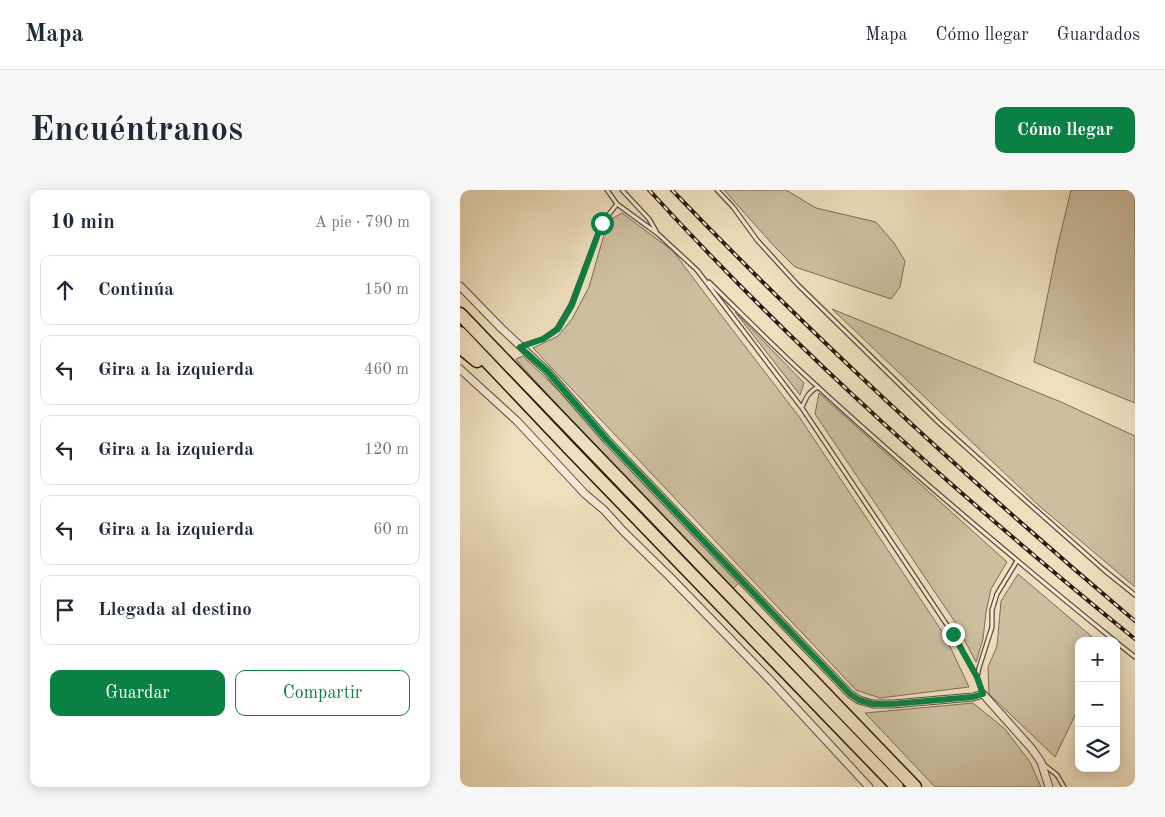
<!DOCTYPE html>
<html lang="es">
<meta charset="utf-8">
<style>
body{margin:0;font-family:"Old Standard TT",serif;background:#f6f6f7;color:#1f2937}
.controls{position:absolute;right:15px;bottom:15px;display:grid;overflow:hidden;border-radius:10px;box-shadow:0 2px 12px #0003}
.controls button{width:45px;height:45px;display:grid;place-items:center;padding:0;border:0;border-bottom:1px solid #e0e1e3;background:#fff;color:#1f2937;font:25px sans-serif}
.stop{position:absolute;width:15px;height:15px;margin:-11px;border:4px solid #0b8043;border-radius:50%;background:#fff}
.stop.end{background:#0b8043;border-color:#fff;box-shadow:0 1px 5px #0008}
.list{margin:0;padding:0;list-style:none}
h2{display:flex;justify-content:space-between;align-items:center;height:65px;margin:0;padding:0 20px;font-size:21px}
h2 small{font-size:16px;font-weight:400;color:#747a83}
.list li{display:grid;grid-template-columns:32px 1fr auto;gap:15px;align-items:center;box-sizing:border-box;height:70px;margin:0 10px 10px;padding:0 10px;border:1px solid #e0e1e3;border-radius:10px}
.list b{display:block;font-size:19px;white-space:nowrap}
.list em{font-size:16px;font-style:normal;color:#747a83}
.actions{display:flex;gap:10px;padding:15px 20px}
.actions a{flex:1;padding:11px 0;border:1px solid #0b8043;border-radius:10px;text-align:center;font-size:18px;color:#0b8043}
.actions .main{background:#0b8043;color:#fff}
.icon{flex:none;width:28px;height:28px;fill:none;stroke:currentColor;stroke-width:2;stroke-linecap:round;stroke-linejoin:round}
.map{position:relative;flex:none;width:675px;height:597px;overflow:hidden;border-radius:10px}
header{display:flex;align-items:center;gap:30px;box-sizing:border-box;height:70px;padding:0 25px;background:#fff;border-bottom:1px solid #e0e1e3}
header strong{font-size:24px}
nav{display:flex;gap:28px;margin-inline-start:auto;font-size:18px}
.intro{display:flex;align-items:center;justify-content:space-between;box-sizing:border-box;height:120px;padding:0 30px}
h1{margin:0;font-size:35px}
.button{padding:12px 22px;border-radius:10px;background:#0b8043;color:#fff;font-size:18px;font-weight:700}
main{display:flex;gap:30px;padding:0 30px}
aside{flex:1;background:#fff;border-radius:10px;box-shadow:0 2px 12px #0003}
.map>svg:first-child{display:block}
.green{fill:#cdbea0;stroke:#7a6c58}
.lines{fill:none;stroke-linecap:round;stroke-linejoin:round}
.service-casing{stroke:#594b3b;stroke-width:5.5}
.minor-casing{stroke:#594b3b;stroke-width:9}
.motorway-casing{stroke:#271a0f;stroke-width:15}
.service{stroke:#f5ead5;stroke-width:3}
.minor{stroke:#f5ead5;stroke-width:7}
.motorway{stroke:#efdfbe;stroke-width:12}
.rail-casing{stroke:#271a0f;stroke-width:4}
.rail{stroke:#f5ead5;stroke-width:2;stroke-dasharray:5.5;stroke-linecap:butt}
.route{stroke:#0b8043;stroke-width:6}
</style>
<header>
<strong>Mapa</strong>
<nav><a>Mapa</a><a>Cómo llegar</a><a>Guardados</a></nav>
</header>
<div class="intro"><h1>Encuéntranos</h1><a class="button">Cómo llegar</a></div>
<main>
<aside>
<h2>10 min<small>A pie · 790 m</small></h2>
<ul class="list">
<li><svg class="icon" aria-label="ahead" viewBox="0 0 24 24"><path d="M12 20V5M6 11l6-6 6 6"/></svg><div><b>Continúa</b></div><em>150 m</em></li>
<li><svg class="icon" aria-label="left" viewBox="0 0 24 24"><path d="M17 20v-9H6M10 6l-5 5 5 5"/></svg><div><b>Gira a la izquierda</b></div><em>460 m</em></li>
<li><svg class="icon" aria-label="left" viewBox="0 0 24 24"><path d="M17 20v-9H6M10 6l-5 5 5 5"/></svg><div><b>Gira a la izquierda</b></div><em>120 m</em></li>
<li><svg class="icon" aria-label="left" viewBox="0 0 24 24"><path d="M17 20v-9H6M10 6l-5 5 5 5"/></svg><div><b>Gira a la izquierda</b></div><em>60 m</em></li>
<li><svg class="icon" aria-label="arrive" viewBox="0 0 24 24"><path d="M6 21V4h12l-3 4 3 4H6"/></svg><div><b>Llegada al destino</b></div></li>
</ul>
<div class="actions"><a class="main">Guardar</a><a>Compartir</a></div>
</aside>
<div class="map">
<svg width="675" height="597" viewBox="0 0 675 597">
<rect width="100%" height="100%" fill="#efdfbe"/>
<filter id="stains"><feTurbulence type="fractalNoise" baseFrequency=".004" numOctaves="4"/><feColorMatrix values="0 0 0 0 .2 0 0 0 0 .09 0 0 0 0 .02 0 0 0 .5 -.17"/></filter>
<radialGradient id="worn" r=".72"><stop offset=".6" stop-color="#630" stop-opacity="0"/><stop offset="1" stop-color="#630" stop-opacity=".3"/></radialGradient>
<!-- green -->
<g class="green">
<path d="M264 0H326L356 18 416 32 434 53 445 71 440 97 431 109 335 77 314 56Z"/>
<path d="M611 0H675V213L574 172 597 59Z"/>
<path d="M162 23 213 61 252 113 340 228 485 446 509 497 420 508 396 500 73 158 98 146 112 129 129 97 148 31Z"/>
<path d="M372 119 601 212 675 246V397L577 314Z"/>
<path d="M275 122 344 193 340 205Z"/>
<path d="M63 166 102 204 125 230 279 393 273 399 132 253 58 172 56 169Z"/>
<path d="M359 203 547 372 531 399 526 422 523 449 516 472 495 432 355 224Z"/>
<path d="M558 384 637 451H619V517L595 567 529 504 528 477 537 456 541 411Z"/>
<path d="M513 513 545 539 570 572 581 597H475L405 523Z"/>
</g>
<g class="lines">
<defs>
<g id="service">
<path d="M147 0 157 14"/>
<path d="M162 0 189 29 196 41"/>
<path d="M257 0 273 17 297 50 337 94 479 233 567 312 644 380 675 405"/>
<path d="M249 92C285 127 321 164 358 197 454 285 554 369 655 451"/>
<path d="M61 156 83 149 97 139 111 115 142 33 157 14 198 44 237 80 342 218 493 444 517 487 523 504"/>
<path d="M342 217C346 208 349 201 358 197"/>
<path d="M656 452 675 467"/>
<path d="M517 487 519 478 532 437V420L537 404 557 371"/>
<path d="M583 574 597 585 604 597"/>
</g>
<g id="minor">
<path d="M0 96 41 138 87 181 147 250 390 504 399 510 413 514H433L513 507 523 504 572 559 581 572 589 597"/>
<path d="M0 179 57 231 125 304 144 320 163 341 209 386 312 492 409 597"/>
</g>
<g id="motorway">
<path d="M0 124 455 597"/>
<path d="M0 143 112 261 437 597"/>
<path d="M0 157 17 171"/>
</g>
</defs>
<!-- service casing -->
<use href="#service" class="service-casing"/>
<!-- minor casing -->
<use href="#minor" class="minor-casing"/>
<!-- motorway casing -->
<use href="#motorway" class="motorway-casing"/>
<!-- service -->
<use href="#service" class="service"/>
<!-- minor -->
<use href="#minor" class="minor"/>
<!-- motorway -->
<use href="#motorway" class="motorway"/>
<defs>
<g id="rail">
<path d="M189 0C338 163 504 310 675 449"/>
<path d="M212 0C358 152 514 295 675 431"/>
</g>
</defs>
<!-- rail casing -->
<use href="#rail" class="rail-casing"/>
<!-- rail -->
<use href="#rail" class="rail"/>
</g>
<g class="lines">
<!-- route -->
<path class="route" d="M142 33 112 115 98 139 83 149 60 157 87 181 147 250 390 504 399 510 413 514H432L513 507 523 504 517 487 493 444"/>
</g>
<rect width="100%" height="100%" filter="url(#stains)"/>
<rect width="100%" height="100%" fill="url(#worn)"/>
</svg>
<div class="controls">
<button>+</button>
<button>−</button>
<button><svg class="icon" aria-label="layers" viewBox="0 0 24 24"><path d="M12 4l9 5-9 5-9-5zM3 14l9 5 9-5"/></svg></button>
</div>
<div class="stop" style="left:142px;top:33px"></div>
<div class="stop end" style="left:493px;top:444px"></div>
</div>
</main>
